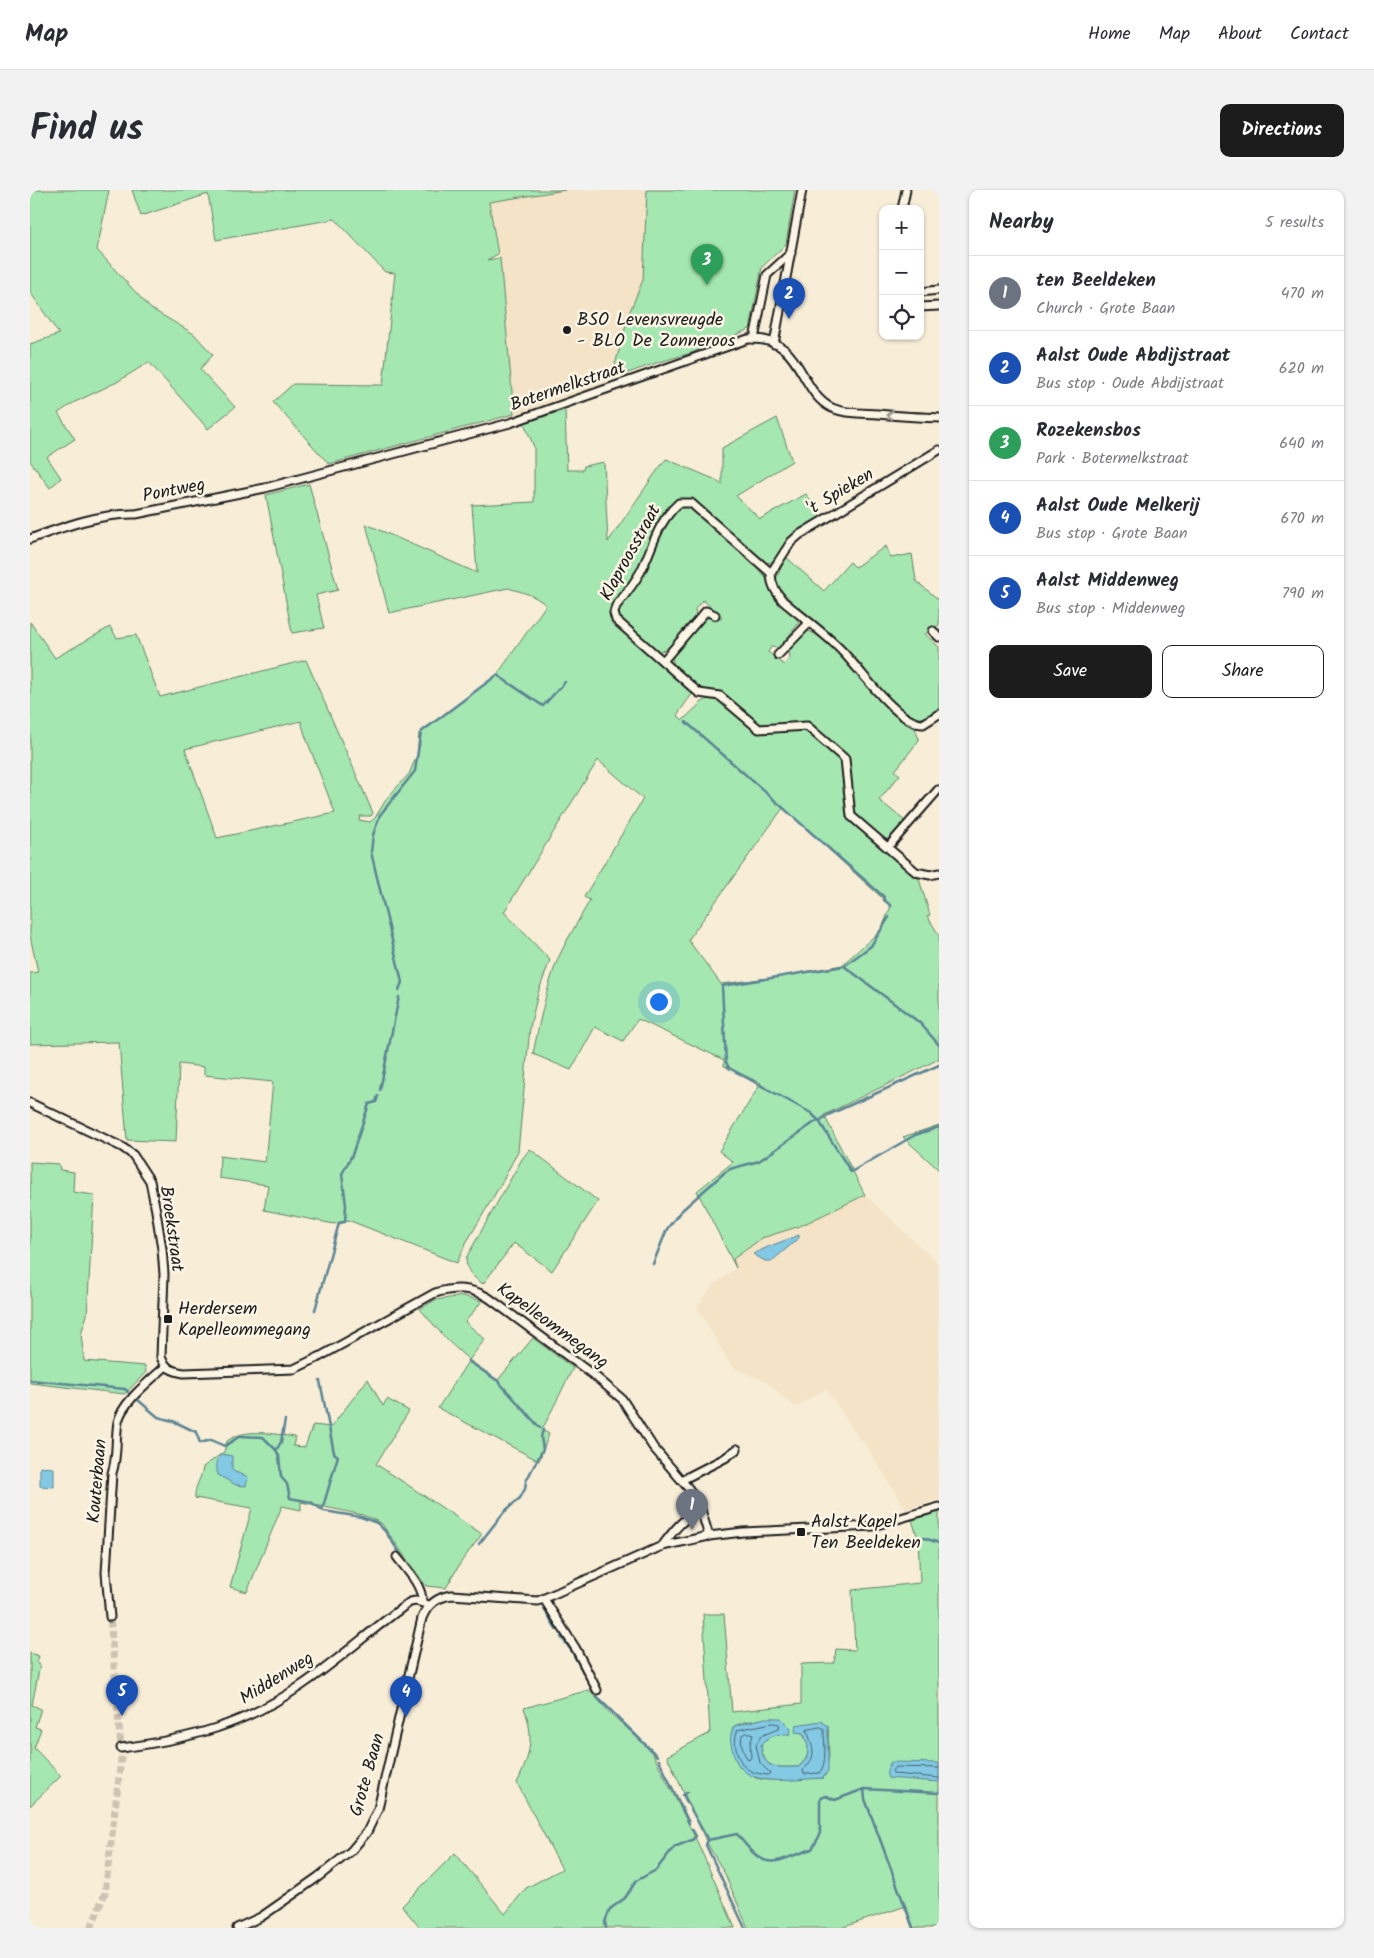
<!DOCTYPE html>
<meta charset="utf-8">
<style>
body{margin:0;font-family:Kalam,sans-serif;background:#f2f2f3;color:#2b2b33}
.controls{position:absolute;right:15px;top:15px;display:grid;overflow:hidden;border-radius:10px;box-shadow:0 1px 4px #0004}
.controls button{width:45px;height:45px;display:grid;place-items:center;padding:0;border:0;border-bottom:1px solid #e1e1e2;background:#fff;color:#2b2b33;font:25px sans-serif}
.you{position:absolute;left:628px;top:811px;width:18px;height:18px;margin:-12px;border:4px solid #fff;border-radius:50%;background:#1a73e8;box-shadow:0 0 0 8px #1a73e833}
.badge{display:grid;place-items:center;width:32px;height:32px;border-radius:50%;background:#1c1c1c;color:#fff;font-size:16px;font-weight:700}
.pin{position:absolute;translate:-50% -41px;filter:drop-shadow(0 1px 2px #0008)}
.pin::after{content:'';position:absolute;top:26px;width:18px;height:15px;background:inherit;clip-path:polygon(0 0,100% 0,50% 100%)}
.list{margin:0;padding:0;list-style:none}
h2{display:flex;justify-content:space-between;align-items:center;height:65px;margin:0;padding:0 20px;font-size:21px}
h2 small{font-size:16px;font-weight:400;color:#7c7c81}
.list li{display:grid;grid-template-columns:32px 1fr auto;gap:15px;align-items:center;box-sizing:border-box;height:75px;padding:0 20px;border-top:1px solid #e1e1e2}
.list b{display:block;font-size:19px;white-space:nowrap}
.list p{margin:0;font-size:16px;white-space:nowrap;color:#7c7c81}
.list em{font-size:16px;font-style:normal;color:#7c7c81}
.actions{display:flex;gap:10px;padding:15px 20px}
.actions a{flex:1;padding:11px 0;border:1px solid #1c1c1c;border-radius:10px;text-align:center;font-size:18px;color:#1c1c1c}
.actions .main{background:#1c1c1c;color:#fff}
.icon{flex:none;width:28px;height:28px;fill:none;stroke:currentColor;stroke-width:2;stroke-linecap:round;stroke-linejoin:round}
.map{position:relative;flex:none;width:909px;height:1738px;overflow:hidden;border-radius:10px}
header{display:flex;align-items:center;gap:30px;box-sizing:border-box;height:70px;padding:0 25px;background:#fff;border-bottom:1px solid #e1e1e2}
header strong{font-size:24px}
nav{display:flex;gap:28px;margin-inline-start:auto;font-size:18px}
.intro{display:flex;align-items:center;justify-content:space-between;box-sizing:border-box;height:120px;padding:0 30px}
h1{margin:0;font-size:35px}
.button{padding:12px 22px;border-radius:10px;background:#1c1c1c;color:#fff;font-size:18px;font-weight:700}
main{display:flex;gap:30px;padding:0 30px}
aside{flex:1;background:#fff;border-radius:10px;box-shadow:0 1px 4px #0004}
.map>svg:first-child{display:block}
.built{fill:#f4e3c6}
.green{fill:#a5e7b1;stroke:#608266;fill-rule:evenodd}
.water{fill:#83c9e4;stroke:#5a8494}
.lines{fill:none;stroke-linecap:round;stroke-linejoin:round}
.shore{stroke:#45616c;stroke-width:1}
.stream{stroke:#5a8494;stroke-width:2.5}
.minor-tunnel{stroke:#ccc3b2;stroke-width:7;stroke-dasharray:7 3.5;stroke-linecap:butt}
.minor-casing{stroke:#1c1c1c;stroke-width:11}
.minor{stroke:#fcf5e5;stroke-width:7}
.oneway{stroke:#97938b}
.poi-dot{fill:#1c1c1c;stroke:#fcf5e5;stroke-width:2}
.labels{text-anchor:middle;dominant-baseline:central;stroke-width:5;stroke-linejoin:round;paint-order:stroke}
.poi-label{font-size:18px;fill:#1c1c1c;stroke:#fcf5e5;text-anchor:start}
.street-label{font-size:18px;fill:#1c1c1c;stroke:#fcf5e5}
</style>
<header>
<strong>Map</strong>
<nav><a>Home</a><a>Map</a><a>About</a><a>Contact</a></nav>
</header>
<div class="intro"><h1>Find us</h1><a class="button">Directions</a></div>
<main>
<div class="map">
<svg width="909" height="1738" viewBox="0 0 909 1738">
<rect width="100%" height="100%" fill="#f8edd7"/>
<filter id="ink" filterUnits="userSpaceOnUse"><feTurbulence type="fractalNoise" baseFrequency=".02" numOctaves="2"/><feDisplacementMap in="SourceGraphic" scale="10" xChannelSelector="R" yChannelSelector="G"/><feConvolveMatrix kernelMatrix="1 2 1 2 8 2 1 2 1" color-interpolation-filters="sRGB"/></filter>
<g filter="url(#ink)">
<!-- built -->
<g class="built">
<path d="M535 0H617L613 90 581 189 567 196 484 224 470 68 459 11Z"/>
<path d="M835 1005 909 1074V1309L876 1320 832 1249 830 1250 796 1199 765 1217 737 1192 702 1177 667 1117 682 1096 706 1078 703 1069 732 1048 770 1036Z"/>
</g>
<!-- green -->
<g class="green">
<path d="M0 0H79L67 60 120 118 164 144 183 165 170 179 205 217 178 239 119 172 87 192 45 212 28 223 45 249 17 267 31 288 20 298 0 271V154L29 144 0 102Z"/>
<path d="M102 0H184V2L193 0H535L459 12 468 64 457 70 470 68 484 224 299 274 243 212 263 194 353 195 365 83 355 82 305 29 186 50 178 4 111 26Z"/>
<path d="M617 0H765L756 54 732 77 720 139 661 163 626 173 581 189 600 121 613 90Z"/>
<path d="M535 220 537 280H553L554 276 574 272 578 352 626 282 636 269 684 289 692 295V258L747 228 762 271 706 306 730 329 776 304 792 328C768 343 760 347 744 372L733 373 666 313 653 309 641 314 626 336 608 378 599 395 583 413 580 427 587 436 662 504 647 525 653 530 672 512 680 508 690 510 728 541 773 540 786 549 811 572 818 629 889 689 900 725 897 726 909 745V869L794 925 835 1005 770 1036 732 1048 703 1069 706 1078 667 1001 703 972 689 961 731 893 694 876V870L608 829 593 851 565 837 541 880 503 864C509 834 515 805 525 776 534 753 548 732 560 710L554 707 613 609 568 570 474 722 520 770 508 803 500 837 488 961 471 994 436 1053 427 1073 318 1030 304 1034 234 1020 238 995 189 988 190 966 235 972 243 892 174 885V877L149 874 146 952 97 950 89 852 0 854V783L8 782 0 746V432L25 468 80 437 87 448 106 445 130 507 276 470 343 623 341 626H330L329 630 340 632 345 628 357 608 379 584 387 565 389 543 467 485 516 415C505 405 492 402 478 398L359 423 336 334 447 383 442 315 504 312V257L494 233ZM271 531 275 545 305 623 187 648 155 559ZM753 618 861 716 851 740 812 775 747 787 691 794 658 750Z"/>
<path d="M279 294 308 400 286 405 294 438 262 443 236 305Z"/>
<path d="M659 317 670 325 736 387C740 399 746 410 756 418 762 424 765 425 769 433L749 458 741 457 738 462 754 475 760 468 759 460 772 445 778 441 785 444 814 467 842 502 885 538 889 550 865 581 870 585 849 610 875 631 861 649H853L825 626 822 614 820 578 817 568 781 536 734 535 724 532 692 505 673 501 644 476 642 467 677 427 687 431 692 427 673 410 665 419 666 425 638 459 627 462 589 429 590 416 632 338 649 318Z"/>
<path d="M856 356 861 368 882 364 886 391 909 410V435L895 444 909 457V519L900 525 888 529 877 524 847 497 832 475 773 423 746 395V389L756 367 794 401 820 372 825 377Z"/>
<path d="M909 935V980L873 947Z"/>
<path d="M500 959 568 1011 522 1081 484 1053 453 1094C443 1087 436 1082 436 1068L492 969Z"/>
<path d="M0 972 29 974 30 980 44 982 43 1002 64 1005 57 1125 51 1144 54 1171 115 1176 116 1182 95 1204 0 1193Z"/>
<path d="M433 1106 452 1111 435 1132 455 1149 439 1170 468 1190 503 1148 543 1178 512 1240 519 1244 509 1271 408 1218 439 1170 417 1150 390 1119 405 1110Z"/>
<path d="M338 1189 353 1216 357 1209 379 1221 346 1274 452 1344 431 1372 416 1398 396 1396 351 1333 333 1325 271 1312V1320L252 1316 217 1402 200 1397 222 1318 165 1308C164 1296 172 1288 173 1277L194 1262 197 1251C216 1237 243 1244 265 1247L263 1256 275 1257 283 1235 301 1237Z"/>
<path d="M909 1322V1738H884L876 1716 811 1738H718L695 1684 677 1653 637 1566 680 1543 673 1424H694L702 1522 771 1514V1474L804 1473 806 1459 825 1460 822 1400 890 1393 888 1348 882 1330ZM743 1528 755 1533 760 1544C749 1544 738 1545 731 1555 734 1581 747 1577 768 1577 785 1564 778 1549 766 1536L791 1531 798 1536 799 1567 793 1588 737 1590 725 1588 704 1536 714 1532Z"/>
<path d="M0 1463 9 1466 7 1473 10 1475 2 1515 11 1519 5 1537 11 1539 4 1558 31 1586 0 1616Z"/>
<path d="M559 1500 581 1524 610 1550 623 1564 666 1649 705 1738H390L372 1716 425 1663 475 1724 496 1698 532 1679 487 1593C500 1566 505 1547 494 1518Z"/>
</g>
<!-- water -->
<g class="water">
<path d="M769 1045V1048L742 1071H735L723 1064 740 1056Z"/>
<path d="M192 1264 202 1266V1280L205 1282 216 1286 218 1288 216 1296 206 1295 188 1285C186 1279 186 1268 192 1264Z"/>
<path d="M10 1277 24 1278V1297L10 1296Z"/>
<path d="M735 1528H751L761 1539 760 1544C749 1544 738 1545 731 1555 733 1581 747 1577 768 1577 781 1568 780 1557 773 1543L765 1542 766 1535 791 1531 798 1536V1581L793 1588C763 1589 711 1601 703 1562 700 1550 699 1547 704 1536Z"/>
<path d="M861 1572 909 1573V1592L858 1588C855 1583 858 1576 861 1572Z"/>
</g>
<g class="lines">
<!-- shore -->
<g class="shore">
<path d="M743 1533 749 1534 750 1538 731 1546 726 1555 730 1573 740 1583 738 1585C730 1584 721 1583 715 1577 707 1569 702 1550 708 1540Z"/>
<path d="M791 1537 794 1539C794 1552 798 1574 789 1583L774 1584 773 1580C789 1566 782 1557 777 1540Z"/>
<path d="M717 1543H721L723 1545 720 1554 721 1567 719 1570C713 1565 710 1552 712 1545Z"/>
<path d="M909 1578 865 1577 862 1581 864 1584 909 1588"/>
</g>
<!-- stream -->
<g class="stream">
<path d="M656 532 854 707 853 709 861 716"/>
<path d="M859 727 841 756 814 776 890 833 909 855"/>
<path d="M814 776 692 796 696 872 699 878 781 923 789 931 821 982 885 945 909 937"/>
<path d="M369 800 372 792 341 662 343 645 350 625 385 581 391 542 467 485 513 516 535 492"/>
<path d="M350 900 369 807"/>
<path d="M623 1074 637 1039 650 1022 694 983 700 979 729 971 785 932 789 931 798 925 909 875"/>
<path d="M285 1120 309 1033 315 1032 316 1015 312 984 322 965 339 914 346 912 348 906"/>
<path d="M438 1171 468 1191 510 1238"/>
<path d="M0 1190 95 1199 98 1202"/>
<path d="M290 1191 304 1263 308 1266 292 1320"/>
<path d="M108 1210 128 1227 143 1231 166 1242 170 1253 181 1250 195 1256 210 1246 233 1247 246 1260 249 1266 251 1287 257 1294 260 1308 281 1312 294 1321 331 1327 347 1333 355 1341 382 1381"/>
<path d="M247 1259 251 1252 255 1230"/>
<path d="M894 1348 909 1353"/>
<path d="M449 1354 474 1322 490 1308 495 1299 496 1291 513 1259 511 1247 513 1240"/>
<path d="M514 1419 527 1440"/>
<path d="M531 1447 541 1460 563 1501"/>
<path d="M567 1507 627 1566"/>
<path d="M629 1570 659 1633"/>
<path d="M658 1602 653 1605 678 1650 676 1655 715 1738"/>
<path d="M678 1650 707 1644C737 1683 741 1673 782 1659L790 1645V1608L796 1606 805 1610 834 1599"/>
<path d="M576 1738 575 1732 580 1719 595 1708 606 1691 626 1680 644 1657 662 1650 666 1646 662 1639"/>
<path d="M883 1738 835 1609 834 1599 909 1603"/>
</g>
<!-- minor-tunnel -->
<path class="minor-tunnel" d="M61 1738 75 1703 91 1569V1558L80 1427"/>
<defs>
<g id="minor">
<path d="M872 19 876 0"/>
<path d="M890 102 909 100"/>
<path d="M890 117 909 116"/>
<path d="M724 149 737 85 761 63"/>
<path d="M744 154 772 0"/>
<path d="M0 349C33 337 70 323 106 324L235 298 480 233 718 149C774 146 767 201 802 218 816 224 833 223 848 224 868 226 889 227 909 228"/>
<path d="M741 383 761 352 769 345 909 260"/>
<path d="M903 441 909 447"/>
<path d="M748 465 779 433"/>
<path d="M633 471 676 421 685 425"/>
<path d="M909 524 893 534C867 534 828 476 809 458 792 441 772 427 753 411 746 402 741 395 741 383L661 313H649C627 332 623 357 611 381 604 394 595 405 586 416L584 423 586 430 669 503 690 506 729 539 777 536 815 569 821 626 886 682 900 685 909 683"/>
<path d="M858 657 908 600"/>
<path d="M0 913 92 957 103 965 120 991 126 1021 132 1059 134 1084 131 1167C135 1178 142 1181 154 1183L264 1179 289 1167 405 1103C425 1097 441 1097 459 1108L566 1187 592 1209 623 1257 659 1299 671 1320 679 1346"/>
<path d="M652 1290 695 1268 707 1259"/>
<path d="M632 1356C642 1343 654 1326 671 1320"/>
<path d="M367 1367C376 1379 393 1396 392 1412"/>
<path d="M514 1409 546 1459 567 1500"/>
<path d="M80 1427 76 1383 82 1283C88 1266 85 1249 88 1232 92 1212 121 1190 136 1176"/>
<path d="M91 1558C160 1549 214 1535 272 1495 309 1470 343 1438 380 1412L386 1411 399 1415"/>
<path d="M207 1738 231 1727 288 1687 321 1661 337 1642 348 1619 392 1428C398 1414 407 1407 422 1405L508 1411 632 1356 679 1346 713 1342 843 1336 909 1317"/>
</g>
</defs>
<!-- minor casing -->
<use href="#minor" class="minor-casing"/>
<!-- minor -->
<use href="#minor" class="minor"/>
</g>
<!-- one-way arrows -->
<defs><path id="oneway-chevron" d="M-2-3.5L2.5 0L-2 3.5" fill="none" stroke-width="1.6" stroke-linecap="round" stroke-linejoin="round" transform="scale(1.25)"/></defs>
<use class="oneway" href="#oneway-chevron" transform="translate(860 225) rotate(-176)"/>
</g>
<!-- markers -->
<g class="poi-dot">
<circle cx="537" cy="140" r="5"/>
<rect x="133" y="1124" width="10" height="10" rx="2.5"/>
<rect x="766" y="1337" width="10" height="10" rx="2.5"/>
</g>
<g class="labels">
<!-- poi labels -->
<g class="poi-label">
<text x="547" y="130">BSO Levensvreugde<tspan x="547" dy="21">- BLO De Zonneroos</tspan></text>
<text x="148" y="1119">Herdersem<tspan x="148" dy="21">Kapelleommegang</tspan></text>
<text x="781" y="1332">Aalst Kapel<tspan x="781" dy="21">Ten Beeldeken</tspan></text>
</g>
<!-- street labels -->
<g class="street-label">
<text transform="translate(538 197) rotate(-19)">Botermelkstraat</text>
<text transform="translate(144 301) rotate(-11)">Pontweg</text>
<text transform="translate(811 302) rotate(-31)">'t Spieken</text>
<text transform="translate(601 363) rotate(-61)">Klaproosstraat</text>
<text transform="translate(141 1039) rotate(82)">Broekstraat</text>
<text transform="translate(522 1136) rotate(36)">Kapelleommegang</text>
<text transform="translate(68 1291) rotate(-85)">Kouterbaan</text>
<text transform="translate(247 1489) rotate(-32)">Middenweg</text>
<text transform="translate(338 1585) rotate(-74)">Grote Baan</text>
</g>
</g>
</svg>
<div class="controls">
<button>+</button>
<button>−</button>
<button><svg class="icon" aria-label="locate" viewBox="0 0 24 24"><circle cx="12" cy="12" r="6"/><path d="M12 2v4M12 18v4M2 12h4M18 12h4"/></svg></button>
</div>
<div class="you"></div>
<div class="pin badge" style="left:662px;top:1340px;background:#6b7280">1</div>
<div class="pin badge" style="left:759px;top:129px;background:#1a4fb4">2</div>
<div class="pin badge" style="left:677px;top:95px;background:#2e9e5b">3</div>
<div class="pin badge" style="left:376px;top:1527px;background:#1a4fb4">4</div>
<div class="pin badge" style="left:92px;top:1526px;background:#1a4fb4">5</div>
</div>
<aside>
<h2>Nearby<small>5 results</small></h2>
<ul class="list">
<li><span class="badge" style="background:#6b7280">1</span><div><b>ten Beeldeken</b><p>Church · Grote Baan</p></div><em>470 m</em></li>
<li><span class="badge" style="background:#1a4fb4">2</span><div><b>Aalst Oude Abdijstraat</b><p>Bus stop · Oude Abdijstraat</p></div><em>620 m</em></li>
<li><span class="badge" style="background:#2e9e5b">3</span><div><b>Rozekensbos</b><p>Park · Botermelkstraat</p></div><em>640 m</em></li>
<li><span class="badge" style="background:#1a4fb4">4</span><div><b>Aalst Oude Melkerij</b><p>Bus stop · Grote Baan</p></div><em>670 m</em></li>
<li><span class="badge" style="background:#1a4fb4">5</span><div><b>Aalst Middenweg</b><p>Bus stop · Middenweg</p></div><em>790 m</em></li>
</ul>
<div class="actions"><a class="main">Save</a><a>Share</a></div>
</aside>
</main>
